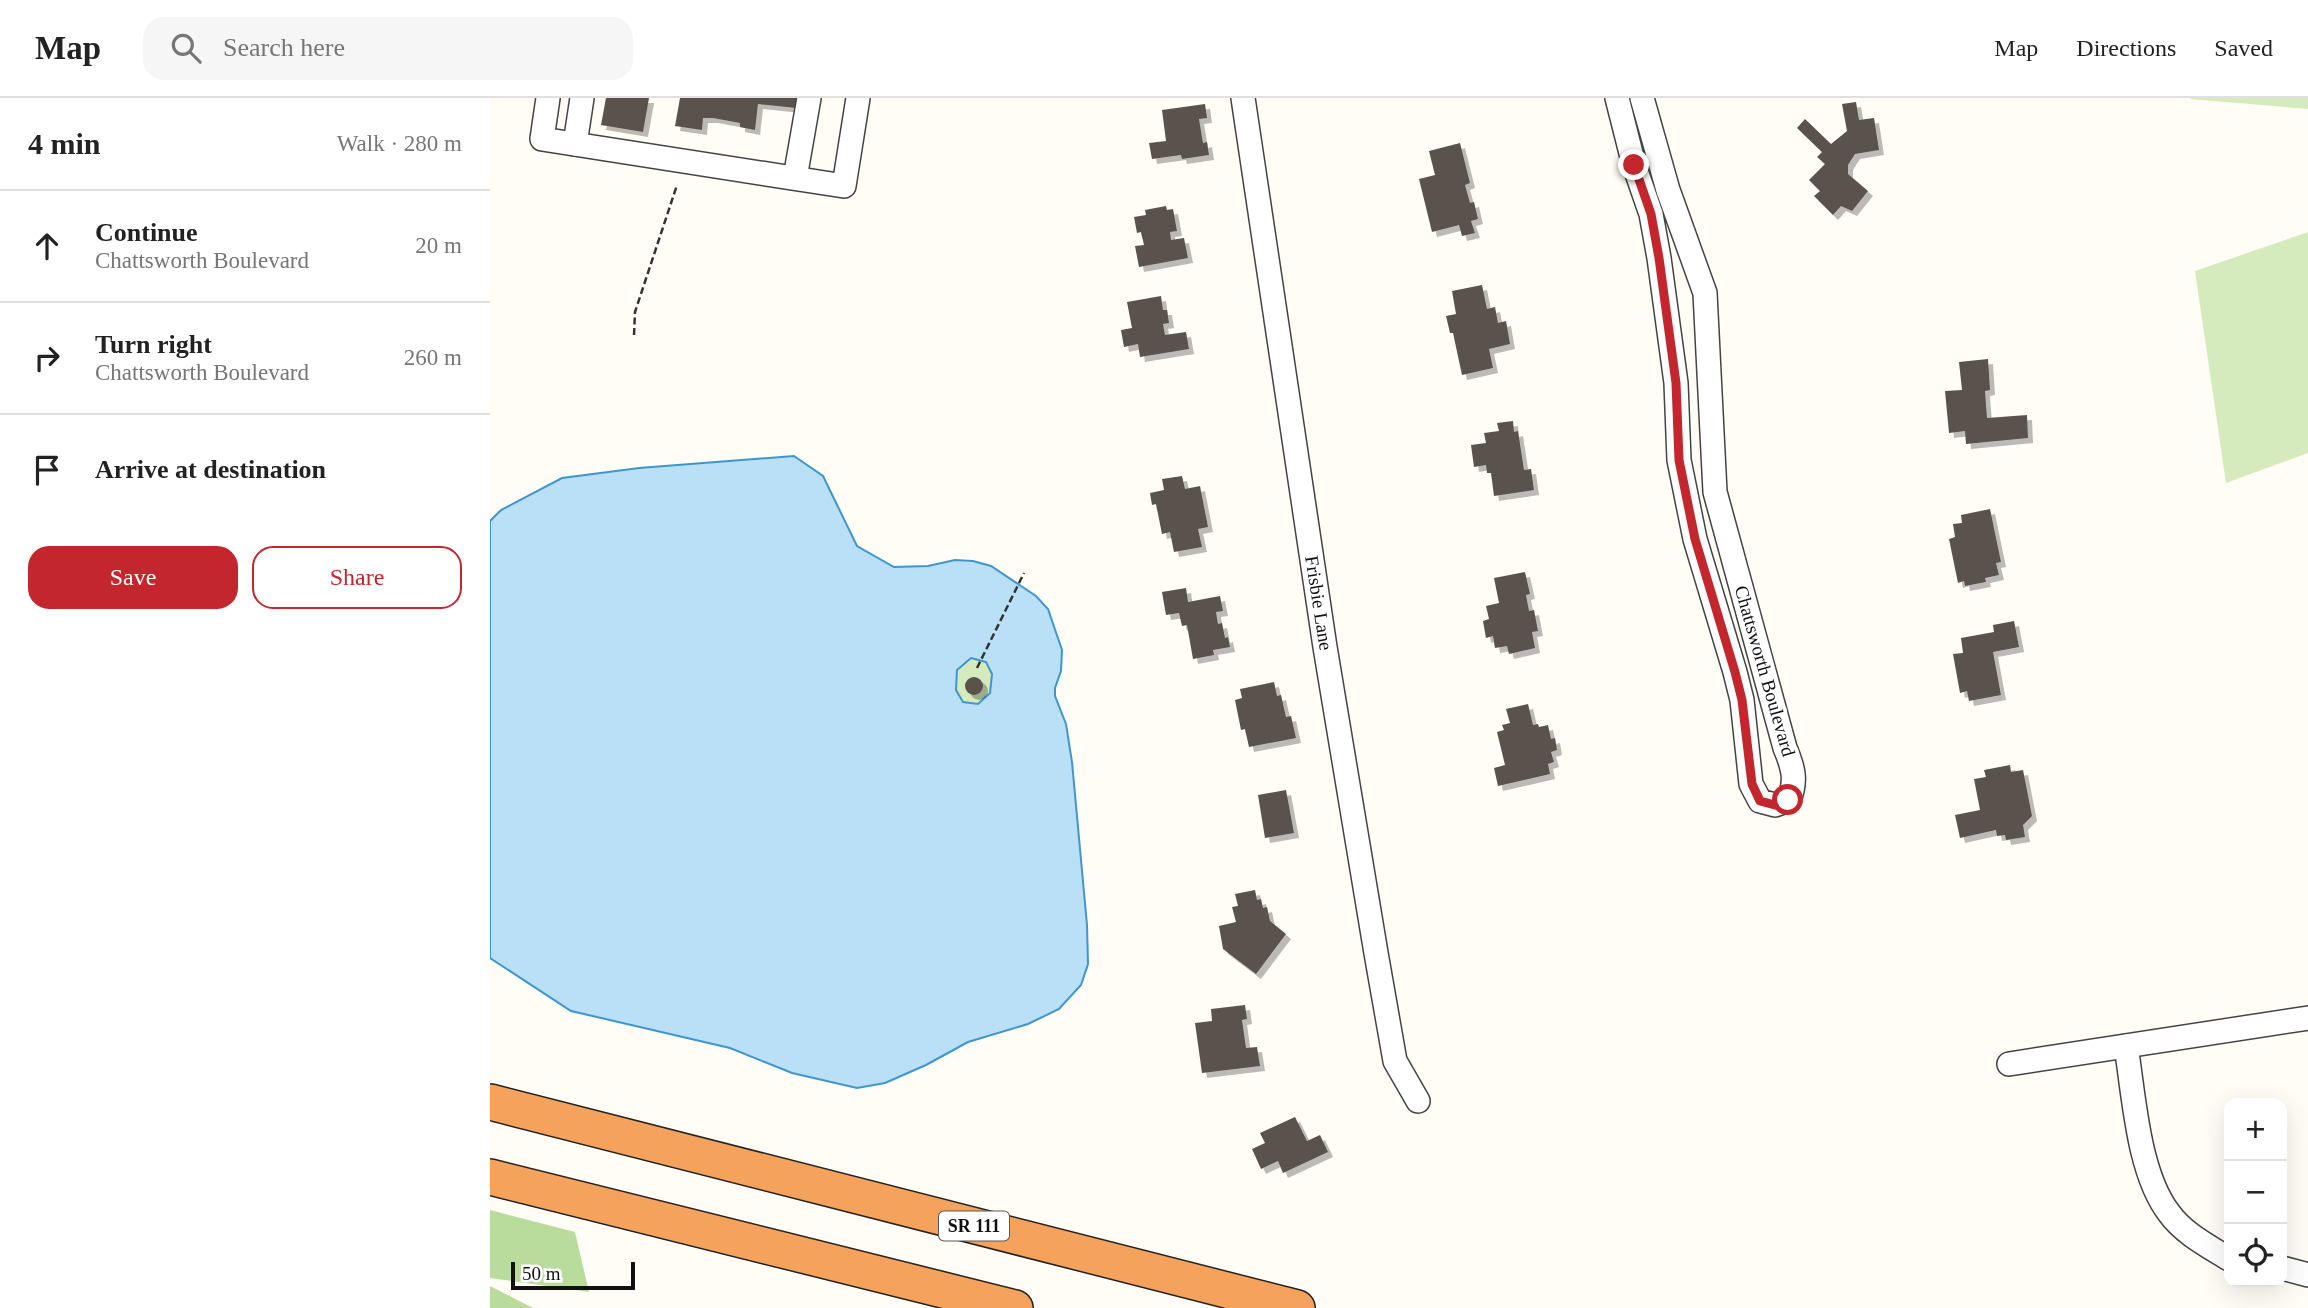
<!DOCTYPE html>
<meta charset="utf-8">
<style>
body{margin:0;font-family:Georgia,serif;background:#f6f6f6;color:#222}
.controls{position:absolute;right:21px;bottom:21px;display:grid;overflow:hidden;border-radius:14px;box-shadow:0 7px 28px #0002}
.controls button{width:63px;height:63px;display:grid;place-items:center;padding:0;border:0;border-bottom:2px solid #e0e0e0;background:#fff;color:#222;font:35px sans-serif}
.scale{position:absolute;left:21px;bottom:18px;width:124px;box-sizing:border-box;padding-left:7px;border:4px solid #111;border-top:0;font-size:19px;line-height:24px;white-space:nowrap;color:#111;-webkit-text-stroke:5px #fff;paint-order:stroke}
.stop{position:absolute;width:21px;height:21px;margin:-16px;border:5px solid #c4262e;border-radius:50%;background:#fff}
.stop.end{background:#c4262e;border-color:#fff;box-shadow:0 2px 7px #0008}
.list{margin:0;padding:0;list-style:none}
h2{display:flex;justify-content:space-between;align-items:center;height:91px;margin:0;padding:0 28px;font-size:30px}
h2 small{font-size:23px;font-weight:400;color:#767676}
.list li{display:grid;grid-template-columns:46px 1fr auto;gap:21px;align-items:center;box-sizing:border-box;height:112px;padding:0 28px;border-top:2px solid #e0e0e0}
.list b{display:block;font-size:26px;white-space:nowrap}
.list p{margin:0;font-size:23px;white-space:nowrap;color:#767676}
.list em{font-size:23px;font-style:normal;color:#767676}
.actions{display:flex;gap:14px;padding:21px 28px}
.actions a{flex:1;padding:16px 0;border:2px solid #c4262e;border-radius:21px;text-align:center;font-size:24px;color:#c4262e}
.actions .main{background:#c4262e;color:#fff}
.icon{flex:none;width:38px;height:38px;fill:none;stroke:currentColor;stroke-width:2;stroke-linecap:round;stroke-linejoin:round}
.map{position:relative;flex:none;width:1818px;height:1210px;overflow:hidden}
header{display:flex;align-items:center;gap:42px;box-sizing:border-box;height:98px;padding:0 35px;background:#fff;border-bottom:2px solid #e0e0e0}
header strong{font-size:33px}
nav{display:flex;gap:38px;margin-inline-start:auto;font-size:24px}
.search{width:490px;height:63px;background:#f6f6f6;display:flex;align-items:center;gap:18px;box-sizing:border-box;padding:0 24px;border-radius:21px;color:#767676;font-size:26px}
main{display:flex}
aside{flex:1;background:#fff}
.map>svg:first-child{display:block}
.green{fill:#d5ebbd}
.forest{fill:#b9dc9c}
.water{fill:#b9e0f7;stroke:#3f96cf;stroke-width:2;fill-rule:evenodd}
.building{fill:#5a524d;filter:url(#shadow)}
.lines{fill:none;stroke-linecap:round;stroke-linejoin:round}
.minor-casing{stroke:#444;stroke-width:26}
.highway-casing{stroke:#222;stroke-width:38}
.path{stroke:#333;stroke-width:2.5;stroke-dasharray:7 3.5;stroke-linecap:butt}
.minor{stroke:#fff;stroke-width:23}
.highway{stroke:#f5a25d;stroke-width:35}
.route{stroke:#c4262e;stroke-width:9}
.labels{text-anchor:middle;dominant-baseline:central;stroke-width:7;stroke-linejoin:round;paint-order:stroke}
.shield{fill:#fff;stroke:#585858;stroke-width:2}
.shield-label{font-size:18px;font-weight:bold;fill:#111}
.street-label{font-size:19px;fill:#111;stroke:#fff}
</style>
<header>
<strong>Map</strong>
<div class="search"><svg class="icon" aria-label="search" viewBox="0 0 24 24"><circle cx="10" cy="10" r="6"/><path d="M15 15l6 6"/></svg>Search here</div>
<nav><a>Map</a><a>Directions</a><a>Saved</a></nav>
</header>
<main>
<aside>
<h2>4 min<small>Walk · 280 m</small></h2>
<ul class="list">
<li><svg class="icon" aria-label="ahead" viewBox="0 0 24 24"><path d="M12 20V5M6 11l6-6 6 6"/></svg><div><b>Continue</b><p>Chattsworth Boulevard</p></div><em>20 m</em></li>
<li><svg class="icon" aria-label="right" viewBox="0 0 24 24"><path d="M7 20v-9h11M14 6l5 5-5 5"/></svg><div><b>Turn right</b><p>Chattsworth Boulevard</p></div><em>260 m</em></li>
<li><svg class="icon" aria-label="arrive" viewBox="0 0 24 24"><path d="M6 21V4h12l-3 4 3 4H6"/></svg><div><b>Arrive at destination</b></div></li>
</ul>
<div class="actions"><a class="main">Save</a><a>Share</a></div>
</aside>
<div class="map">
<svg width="1818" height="1210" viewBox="0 0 1818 1210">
<defs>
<filter id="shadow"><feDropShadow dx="5" dy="5" stdDeviation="0" flood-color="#0004"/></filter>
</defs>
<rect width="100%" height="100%" fill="#fffdf5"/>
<!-- green -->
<g class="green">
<path d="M1700 0H1818V11L1700 1Z"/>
<path d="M1818 134V355L1736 385 1705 173Z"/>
<path d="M481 560 496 564 502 576 500 595 488 606 473 604 466 592 467 572Z"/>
</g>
<!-- forest -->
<g class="forest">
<path d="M0 1112 85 1134 99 1194 0 1180Z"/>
<path d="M0 1188 43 1210H0Z"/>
</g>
<!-- water -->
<path class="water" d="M304 358 333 378 367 448 404 469 438 468 465 462 483 463 501 468 546 498 558 511 572 552 571 573 565 590V598L576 626 582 664 597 827 598 866 591 887 569 911 538 926 478 944 436 967 395 985 367 990 302 975 240 950 81 913 0 860V423L11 412 72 380 149 370ZM481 560 496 564 502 576 500 595 488 606 473 604 466 592 467 572Z"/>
<!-- building -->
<g class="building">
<path d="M116 0H159L153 34 111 27Z"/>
<path d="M190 0H308L306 10 268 6 265 32 250 29V25L223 20H213L212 32 185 28Z"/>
<path d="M1366 4 1369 22 1384 20 1389 52 1365 56 1358 67V76L1378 93 1362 113 1351 108 1343 117 1324 98 1330 93 1319 82 1335 66 1327 59 1332 54 1307 30 1315 21 1341 46 1357 33 1352 6Z"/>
<path d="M715 6 717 20 709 21 713 45 717 44 719 57 692 61 691 57 662 61 659 45 676 43 672 12Z"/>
<path d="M970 45 980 85 975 87 980 105 984 104 988 121 981 123 985 135 972 138 969 127 942 134 929 81 945 77 939 53Z"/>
<path d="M676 108 677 112 683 111 687 133 680 134 681 142 694 140 698 160 649 169 645 148 654 147 651 134 647 135 644 119 656 117 655 112Z"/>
<path d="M992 187 997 211 1005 209 1008 225 1016 223 1020 246 999 251 1003 270 972 277 963 235H960L956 218 966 216 962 193Z"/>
<path d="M671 198 673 212H677L679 225 673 226 675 237 696 234 699 251 650 259 648 246 634 249 631 232 642 230 637 204Z"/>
<path d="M1498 261 1500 292 1495 293 1497 320 1537 317 1538 340 1476 346 1475 333 1459 335 1455 293 1472 292 1469 264Z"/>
<path d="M1023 323 1024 334 1028 333 1034 372 1041 371 1044 392 1004 398 1001 375H997L996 367 984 369 981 347 996 345 994 335 1009 333 1007 325Z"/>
<path d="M692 378 695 391 710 388 718 429 708 431 712 449 684 454 680 434 672 436 666 406 662 407 660 395 674 392 672 381Z"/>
<path d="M1500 411 1511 464 1506 465 1509 477 1495 480 1496 484 1475 488 1474 483 1468 485 1459 441 1465 439 1463 426 1472 425 1471 417Z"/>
<path d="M1035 474 1040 496 1036 497 1039 513 1044 512 1048 533 1042 534 1045 550 1019 556 1017 548 1005 550 1003 538 996 540 993 523 999 521 996 508 1009 505 1004 480Z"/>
<path d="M696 490 698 504 730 498 733 513 726 514 728 526 732 525 735 540 738 539 740 549 723 552 724 557 703 561 697 527 692 528 689 515 676 517 672 494Z"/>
<path d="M1524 523 1529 549 1503 554 1511 597 1479 603 1477 593 1470 595 1463 556 1473 555 1471 540 1504 534 1503 527Z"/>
<circle cx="484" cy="588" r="9"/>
<path d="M784 584 787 598 791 597 796 619 801 618 806 640 759 649 755 631 751 632 745 602 752 600 750 591Z"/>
<path d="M1038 606 1043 627 1048 626 1049 629 1058 627 1061 641 1065 640 1067 652 1061 654 1064 664 1058 666 1060 676 1008 688 1004 670 1015 667 1007 634 1014 632 1012 627 1020 625 1016 611Z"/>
<path d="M1520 667 1521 674 1533 672 1542 718 1533 727 1535 739 1516 742 1515 737 1507 738 1506 732 1470 740 1465 717 1490 712 1484 681 1496 679 1494 672Z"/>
<path d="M796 692 804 735 775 740 768 697Z"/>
<path d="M765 792 767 802 771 801 773 810 777 809 780 823 796 836 766 876 733 851 729 828 746 824 742 809 748 808 745 796Z"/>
<path d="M755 907 757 921 752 922 756 950 767 949 770 968 712 975 705 925 722 923 721 911Z"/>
<path d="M805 1019 817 1043 830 1037 838 1054 793 1075 788 1063 771 1071 762 1051 775 1045 770 1035Z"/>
</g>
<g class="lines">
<defs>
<g id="minor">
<path d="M58 0 52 41 354 88 368 0"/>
<path d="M753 0 835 549 886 855 905 963 928 1003"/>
<path d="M1127 0 1144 67 1161 116 1169 160 1186 285 1189 362 1205 441 1245 574 1252 602 1261 686 1270 703 1285 707 1299 702C1307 682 1303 669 1295 650L1225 394 1215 195 1178 92 1152 0"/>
<path d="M85 46 92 0"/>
<path d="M305 80 319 0"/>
<path d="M1636 948C1644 998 1648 1075 1679 1115 1693 1135 1718 1148 1739 1161"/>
<path d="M1519 966 1818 920"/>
<path d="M1792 1170 1818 1177"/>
</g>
<g id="highway">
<path d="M0 1004 807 1210"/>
<path d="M0 1079 525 1210"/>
</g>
</defs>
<!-- minor casing -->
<use href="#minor" class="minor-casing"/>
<!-- highway casing -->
<use href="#highway" class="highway-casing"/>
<!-- path -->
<g class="path">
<path d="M144 237 145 214 187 87"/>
<path d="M487 570 534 475"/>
</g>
<!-- minor -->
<use href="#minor" class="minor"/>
<!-- highway -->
<use href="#highway" class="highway"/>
</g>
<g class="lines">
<!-- route -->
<path class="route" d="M1144 67 1161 116 1169 160 1186 285 1189 362 1205 441 1245 574 1252 602 1262 686 1270 703 1285 707 1298 702"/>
</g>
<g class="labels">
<!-- shield labels -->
<rect class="shield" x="449" y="1113.5" width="70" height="29" rx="5"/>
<g class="shield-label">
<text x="484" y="1128">SR 111</text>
</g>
<!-- street labels -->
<g class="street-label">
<text transform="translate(829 505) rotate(81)">Frisbie Lane</text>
<text transform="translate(1275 573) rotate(74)">Chattsworth Boulevard</text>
</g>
</g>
</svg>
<div class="controls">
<button>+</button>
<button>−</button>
<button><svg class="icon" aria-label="locate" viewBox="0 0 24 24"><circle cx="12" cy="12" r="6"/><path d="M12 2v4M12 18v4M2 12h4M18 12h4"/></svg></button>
</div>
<div class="scale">50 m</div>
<div class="stop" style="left:1298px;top:702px"></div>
<div class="stop end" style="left:1144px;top:67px"></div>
</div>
</main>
